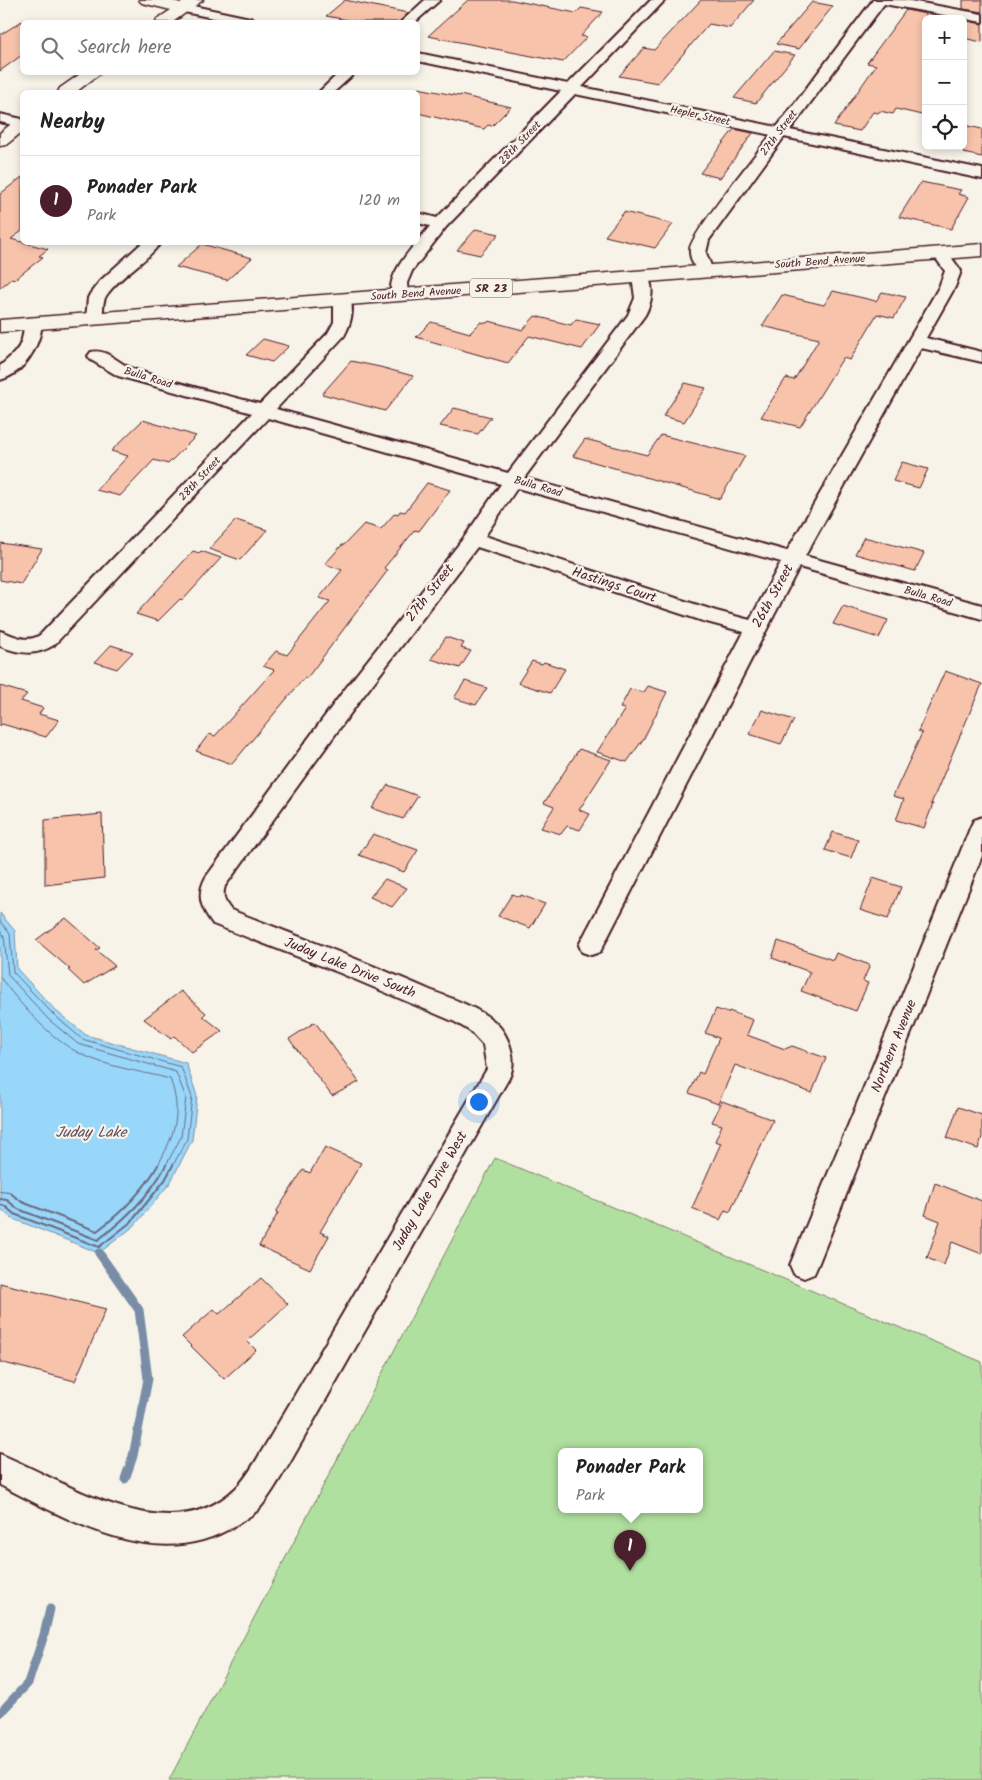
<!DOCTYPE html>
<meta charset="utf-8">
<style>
body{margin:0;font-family:Kalam,sans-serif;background:#f2f2f2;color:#222}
.controls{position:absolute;right:15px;top:15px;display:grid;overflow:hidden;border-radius:8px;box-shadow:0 2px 8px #0003}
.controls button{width:45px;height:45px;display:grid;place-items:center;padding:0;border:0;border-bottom:1px solid #e0e0e0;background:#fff;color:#222;font:25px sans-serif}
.you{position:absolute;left:478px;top:1101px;width:18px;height:18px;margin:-12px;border:4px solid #fff;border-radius:50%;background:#1a73e8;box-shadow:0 0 0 8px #1a73e833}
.badge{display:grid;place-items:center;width:32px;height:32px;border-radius:50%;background:#4a1f2b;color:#fff;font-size:16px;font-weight:700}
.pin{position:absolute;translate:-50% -41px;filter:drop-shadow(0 1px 2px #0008)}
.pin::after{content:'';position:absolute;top:26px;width:18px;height:15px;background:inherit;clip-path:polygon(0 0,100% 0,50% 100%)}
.popup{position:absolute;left:558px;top:1448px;width:145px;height:65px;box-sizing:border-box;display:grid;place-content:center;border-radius:8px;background:#fff;filter:drop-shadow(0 1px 4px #0005);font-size:16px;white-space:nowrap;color:#767676}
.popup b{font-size:19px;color:#222}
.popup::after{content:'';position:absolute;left:50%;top:100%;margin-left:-10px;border:10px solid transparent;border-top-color:#fff}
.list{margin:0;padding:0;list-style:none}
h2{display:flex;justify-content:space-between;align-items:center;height:65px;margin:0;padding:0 20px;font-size:21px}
h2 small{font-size:16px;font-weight:400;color:#767676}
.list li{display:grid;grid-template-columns:32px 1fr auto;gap:15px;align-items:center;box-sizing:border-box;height:90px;padding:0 20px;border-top:1px solid #e0e0e0}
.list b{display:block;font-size:19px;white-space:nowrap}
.list p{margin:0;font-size:16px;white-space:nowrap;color:#767676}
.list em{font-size:16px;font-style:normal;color:#767676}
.icon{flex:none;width:28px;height:28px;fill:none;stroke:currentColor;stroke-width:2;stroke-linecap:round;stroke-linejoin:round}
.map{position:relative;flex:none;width:982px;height:1780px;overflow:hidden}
.search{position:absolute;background:#fff;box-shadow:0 2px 8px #0003;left:20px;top:20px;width:400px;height:55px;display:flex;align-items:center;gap:12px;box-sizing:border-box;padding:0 18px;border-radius:8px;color:#767676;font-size:19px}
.panel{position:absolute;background:#fff;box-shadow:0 2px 8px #0003;left:20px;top:90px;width:400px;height:155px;border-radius:8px}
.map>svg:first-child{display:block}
.green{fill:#b0e09f;stroke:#7d8065;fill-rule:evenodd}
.water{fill:#99d7fa;stroke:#798da7}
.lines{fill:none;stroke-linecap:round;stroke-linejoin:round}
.shore-far1{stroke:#6a697e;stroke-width:1}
.shore{stroke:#6a697e;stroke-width:2}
.stream{stroke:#798da7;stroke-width:9}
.building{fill:#f8c3ab;stroke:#4a1f2b}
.street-casing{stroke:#4a1f2b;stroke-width:4}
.secondary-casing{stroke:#4a1f2b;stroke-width:3}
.primary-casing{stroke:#4a1f2b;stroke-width:3}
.street{fill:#f7f3e8;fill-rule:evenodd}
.secondary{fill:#f7f3e8;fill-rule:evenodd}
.primary{fill:#f7f3e8;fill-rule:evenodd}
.labels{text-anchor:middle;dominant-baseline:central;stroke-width:4.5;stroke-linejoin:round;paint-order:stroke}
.far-street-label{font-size:11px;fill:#4a1f2b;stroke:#f7f3e8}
.shield{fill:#f7f3e8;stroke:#7e5f64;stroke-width:1}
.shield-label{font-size:12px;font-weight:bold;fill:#4a1f2b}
.street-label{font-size:14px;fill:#4a1f2b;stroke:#f7f3e8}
.water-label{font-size:15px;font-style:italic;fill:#5e4d5f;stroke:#f7f3e8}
</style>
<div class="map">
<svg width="982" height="1780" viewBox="0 0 982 1780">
<rect width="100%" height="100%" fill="#f7f3e8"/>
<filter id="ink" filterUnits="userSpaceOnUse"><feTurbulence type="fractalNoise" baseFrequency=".02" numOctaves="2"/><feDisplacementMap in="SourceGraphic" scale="10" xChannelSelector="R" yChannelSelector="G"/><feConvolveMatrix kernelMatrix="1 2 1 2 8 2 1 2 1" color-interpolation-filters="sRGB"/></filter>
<g filter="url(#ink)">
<!-- green -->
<path class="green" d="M495 1158 982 1362V1780H169ZM561 1452H699V1510H561Z"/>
<!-- water -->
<path class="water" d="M0 913 15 931 17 969 56 1011 86 1035 186 1063 197 1096 192 1140 170 1183 134 1226 99 1253 11 1218 0 1208Z"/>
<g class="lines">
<!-- shore-far1 -->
<g class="shore-far1">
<path d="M0 921 10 934 13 972 53 1014 82 1039 181 1067 192 1097 187 1139 172 1167"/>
<path d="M0 931 4 936 8 975 48 1019 78 1044 176 1072 186 1098 181 1137 165 1167"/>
<path d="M0 977C18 1002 50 1038 77 1052 105 1067 140 1071 170 1079 183 1113 174 1136 157 1167"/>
</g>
<!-- shore -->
<g class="shore">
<path d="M0 1191 9 1192 22 1202 97 1231C121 1213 143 1192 158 1165"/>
<path d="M0 1199 7 1200 18 1209 98 1240C125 1219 150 1196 166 1165"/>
<path d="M0 1205 5 1206 14 1214 99 1247 131 1222 165 1180 173 1165"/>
</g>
<!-- stream -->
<g class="stream">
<path d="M99 1253 139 1310 148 1379 133 1456 125 1479"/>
<path d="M0 1713 28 1683 44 1635 50 1609"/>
</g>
</g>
<!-- building -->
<g class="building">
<path d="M345 0 408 13 399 22H359L326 16Z"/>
<path d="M468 0H512L576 13 581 8 603 12 581 36 587 37 563 62 428 36Z"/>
<path d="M701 0H754L730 28 709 24 658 83 619 76 644 48 654 50Z"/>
<path d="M963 0H982V12L963 9Z"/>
<path d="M812 2 833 6 799 49 776 44Z"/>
<path d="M906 10 926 14V116L896 109 893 114 880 111 878 113 873 112 860 131 834 126 876 65 867 63Z"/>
<path d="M963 20 982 24V42L963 38Z"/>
<path d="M22 21V55L0 71V35Z"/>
<path d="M774 51 795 55 756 103 734 98Z"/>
<path d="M418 88 459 96 460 95 511 107 492 126 488 125 484 129 418 113Z"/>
<path d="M963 125 982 129V157L963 153Z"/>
<path d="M734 129 753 133 720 178 700 173Z"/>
<path d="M22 177V231L11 239 48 249 39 256 43 257 15 279 12 278 0 288V194Z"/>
<path d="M921 182 961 190 958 194 969 197 951 229 899 217Z"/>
<path d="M624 212 673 224 655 248 605 236Z"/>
<path d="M476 229 499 234 480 255 457 250Z"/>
<path d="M202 244 252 258 227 280 176 267Z"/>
<path d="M833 291 876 301 882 292 906 297 894 318 877 314 850 360 843 358 800 427 761 417 786 378 794 380 819 339 762 326 782 295 824 305Z"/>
<path d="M535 316 571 325 576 319 600 324 582 349 529 336 508 363 416 337 431 322 470 333 481 322 487 323 489 321 523 330Z"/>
<path d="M263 339 289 346 272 362 246 355Z"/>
<path d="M351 361 380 367 413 376 385 411 322 394Z"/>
<path d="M685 383 706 388 684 422 663 416Z"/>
<path d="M454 408 491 417 478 434 440 426Z"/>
<path d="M143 420 196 436 168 464 154 460 120 496 96 490 128 456 111 451Z"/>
<path d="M661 435 745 456 720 499 573 456 585 439 647 455Z"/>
<path d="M902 462 928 469 919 488 893 481Z"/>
<path d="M427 483 450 490 419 531 415 530 384 568 388 570 307 678 305 677 232 764 196 751 209 734 215 736 274 670 263 666 276 651 287 655 330 601 319 598 342 570 325 564 342 545H344L364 524 381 529 395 513 398 514 400 511 405 512Z"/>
<path d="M236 520 267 530 240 560 209 549Z"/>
<path d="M864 537 924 553 915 571 855 554Z"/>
<path d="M0 543 42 549 21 584 0 580Z"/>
<path d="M193 551 199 553 201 551 221 558 183 600 180 599 158 621 136 614Z"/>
<path d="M843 606 888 620 879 638 833 624Z"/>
<path d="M446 637 464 643 461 648 471 651 460 668 431 659Z"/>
<path d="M111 645 133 652 117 669 95 662Z"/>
<path d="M532 661 542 664 544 662 565 669 550 693 518 683Z"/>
<path d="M945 671 982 684 931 804H933L924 828 896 820 904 799 893 796 922 733 918 731Z"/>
<path d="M465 681 487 688 476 705 454 698Z"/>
<path d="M0 686 27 694 21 701 43 708 39 714 59 720 46 737 2 724 0 726Z"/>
<path d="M648 686 667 692 644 738 627 762 597 752 625 709 620 708 630 689 644 692Z"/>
<path d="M762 710 794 720 781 744 749 734Z"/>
<path d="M579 749 611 760 579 810 590 814 580 830 567 826 561 834 541 828 554 807 544 803Z"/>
<path d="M388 785 418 796 403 819 372 808Z"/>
<path d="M102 814 104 878 45 885V820Z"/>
<path d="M833 832 858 840 851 858 825 850Z"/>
<path d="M373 834 418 850 404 872 359 855Z"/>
<path d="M873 878 901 887 888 919 860 910Z"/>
<path d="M385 879 407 888 392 907 370 897Z"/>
<path d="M512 894 520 897 521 895 545 904 530 928 498 916Z"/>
<path d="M66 918 100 948 96 950 115 966 84 985 68 970 70 969 36 940Z"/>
<path d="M778 941 833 960 836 953 870 965 863 981 868 983 856 1011 801 991 810 972 772 958Z"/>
<path d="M181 991 206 1013 203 1016 222 1031 192 1052 174 1036 171 1039 144 1019Z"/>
<path d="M716 1009 728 1013 729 1011 753 1020 747 1035 785 1049 792 1046 826 1058 812 1093 735 1065 718 1104 689 1093 699 1072 703 1074 719 1038 705 1033Z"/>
<path d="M315 1022 359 1082 332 1096 289 1039Z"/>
<path d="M722 1101 773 1120 730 1212 725 1210 720 1220 692 1208 721 1143 715 1141 722 1125 712 1122Z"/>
<path d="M958 1107 982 1115V1137L978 1149 947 1138Z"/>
<path d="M325 1147 361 1163 320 1232 329 1236 310 1269 259 1246 278 1213 276 1212 303 1170 310 1173Z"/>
<path d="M935 1183 982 1201V1254L952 1242 944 1265 927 1258 940 1221 925 1215Z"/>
<path d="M261 1278 288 1304 247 1341 256 1350 224 1379 182 1337 214 1309 219 1314Z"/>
<path d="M0 1283 106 1309 75 1381 0 1362Z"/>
</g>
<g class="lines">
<defs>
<g id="street">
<path d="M425 0H440L415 22H401Z"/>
<path d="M651 0H665L582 87 777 127 873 0H905L982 14V22L884 4 790 130 982 169V179L784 137 709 240 706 253 713 271 711 274H699C695 268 689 258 690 249 691 234 757 153 771 135L575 94 446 227 412 271 407 283 408 295 406 299H394C380 278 418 242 430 226L418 223V213L437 218 561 91 418 61V53L568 84Z"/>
<path d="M184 4 250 18 257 22H233L179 11 177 8Z"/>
<path d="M340 72H356L334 92H319Z"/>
<path d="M0 114 22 119V127L0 122Z"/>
<path d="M143 242H161C146 263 120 275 106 296 101 304 105 315 100 323H88L86 319 88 298 90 294 100 281Z"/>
<path d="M940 248 946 250 961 271 955 287 926 338 982 352V362L921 348 805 556 982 605V619L799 567 600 952 591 955 582 952 579 945 744 632 703 621 477 547 358 703 225 886C222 896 224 902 231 910 297 936 364 961 430 990 452 999 476 1006 495 1022 509 1035 518 1060 509 1078L288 1466C278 1481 270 1497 258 1510 251 1516 243 1520 236 1525 159 1574 71 1521 0 1485V1454C68 1482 168 1554 236 1488 248 1476 257 1459 266 1444L487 1069 483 1045 470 1031 455 1022 340 973 213 924C201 908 196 895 206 877L342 693 466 535 501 484 268 418 54 645C36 656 19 654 0 646V631C14 635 26 644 40 635L252 413 118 376 91 360 88 356 91 352C107 348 118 364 133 369 174 383 218 393 260 404L328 333 334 322V299L336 295H348C356 308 350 325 344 336L276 409 508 473 628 315 635 298 632 276 634 273H646C655 286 652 302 645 315L524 478 787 551 939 287 945 271 932 253 934 250ZM517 488 781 562 750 620 716 611 485 536Z"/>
<path d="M33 318 39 319 42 323C40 346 24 374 0 380V366C9 358 19 351 22 339 24 332 23 325 27 319Z"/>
<path d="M982 817V856L818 1265 814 1274 804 1278 794 1274 790 1265 901 998 971 826 974 820Z"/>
</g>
<g id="secondary">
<path d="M139 0H168L181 3 185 0H203L173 22H156L157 19 171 10 142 3Z"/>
<path d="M83 72H102L76 92H58L60 88Z"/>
<path d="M22 119V132L6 145 0 146V133L16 120Z"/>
</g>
<path id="primary" d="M982 244V256L0 332V320Z"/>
</defs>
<!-- street casing -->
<use href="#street" class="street-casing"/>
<!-- secondary casing -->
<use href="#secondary" class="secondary-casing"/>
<!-- primary casing -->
<use href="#primary" class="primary-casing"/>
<!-- street -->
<use href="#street" class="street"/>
<!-- secondary -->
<use href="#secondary" class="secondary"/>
<!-- primary -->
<use href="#primary" class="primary"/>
</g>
</g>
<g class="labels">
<!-- far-street labels -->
<g class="far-street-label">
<text transform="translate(700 116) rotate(12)">Hepler Street</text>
<text transform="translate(779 133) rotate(-53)">27th Street</text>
<text transform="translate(520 143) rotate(-46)">28th Street</text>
<text transform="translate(820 262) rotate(-4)">South Bend Avenue</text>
<text transform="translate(416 294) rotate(-4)">South Bend Avenue</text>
<text transform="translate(148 378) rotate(17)">Bulla Road</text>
<text transform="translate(200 479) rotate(-47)">28th Street</text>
<text transform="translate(538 487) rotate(16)">Bulla Road</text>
<text transform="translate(928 597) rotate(16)">Bulla Road</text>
</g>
<!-- shield labels -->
<rect class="shield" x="470" y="278.5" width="42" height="19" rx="4"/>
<g class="shield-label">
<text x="491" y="288">SR 23</text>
</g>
<!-- street labels -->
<g class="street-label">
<text transform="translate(614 585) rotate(18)">Hastings Court</text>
<text transform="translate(430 593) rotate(-52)">27th Street</text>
<text transform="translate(773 596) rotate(-61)">26th Street</text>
<text transform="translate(350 968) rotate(22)">Juday Lake Drive South</text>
<text transform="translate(894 1046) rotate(-68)">Northern Avenue</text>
<text transform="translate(430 1191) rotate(-60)">Juday Lake Drive West</text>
</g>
<!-- water labels -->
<g class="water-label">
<text x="91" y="1133">Juday Lake</text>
</g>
</g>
</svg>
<div class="controls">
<button>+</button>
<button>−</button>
<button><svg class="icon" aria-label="locate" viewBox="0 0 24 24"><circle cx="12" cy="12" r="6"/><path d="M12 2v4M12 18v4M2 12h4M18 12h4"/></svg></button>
</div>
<div class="you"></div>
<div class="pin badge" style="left:630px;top:1571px">1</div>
<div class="popup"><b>Ponader Park</b>Park</div>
<div class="search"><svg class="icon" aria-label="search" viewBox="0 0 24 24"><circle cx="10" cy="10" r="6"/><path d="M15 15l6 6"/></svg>Search here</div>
<section class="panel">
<h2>Nearby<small></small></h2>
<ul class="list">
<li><span class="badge">1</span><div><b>Ponader Park</b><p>Park</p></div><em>120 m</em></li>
</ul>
</section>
</div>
